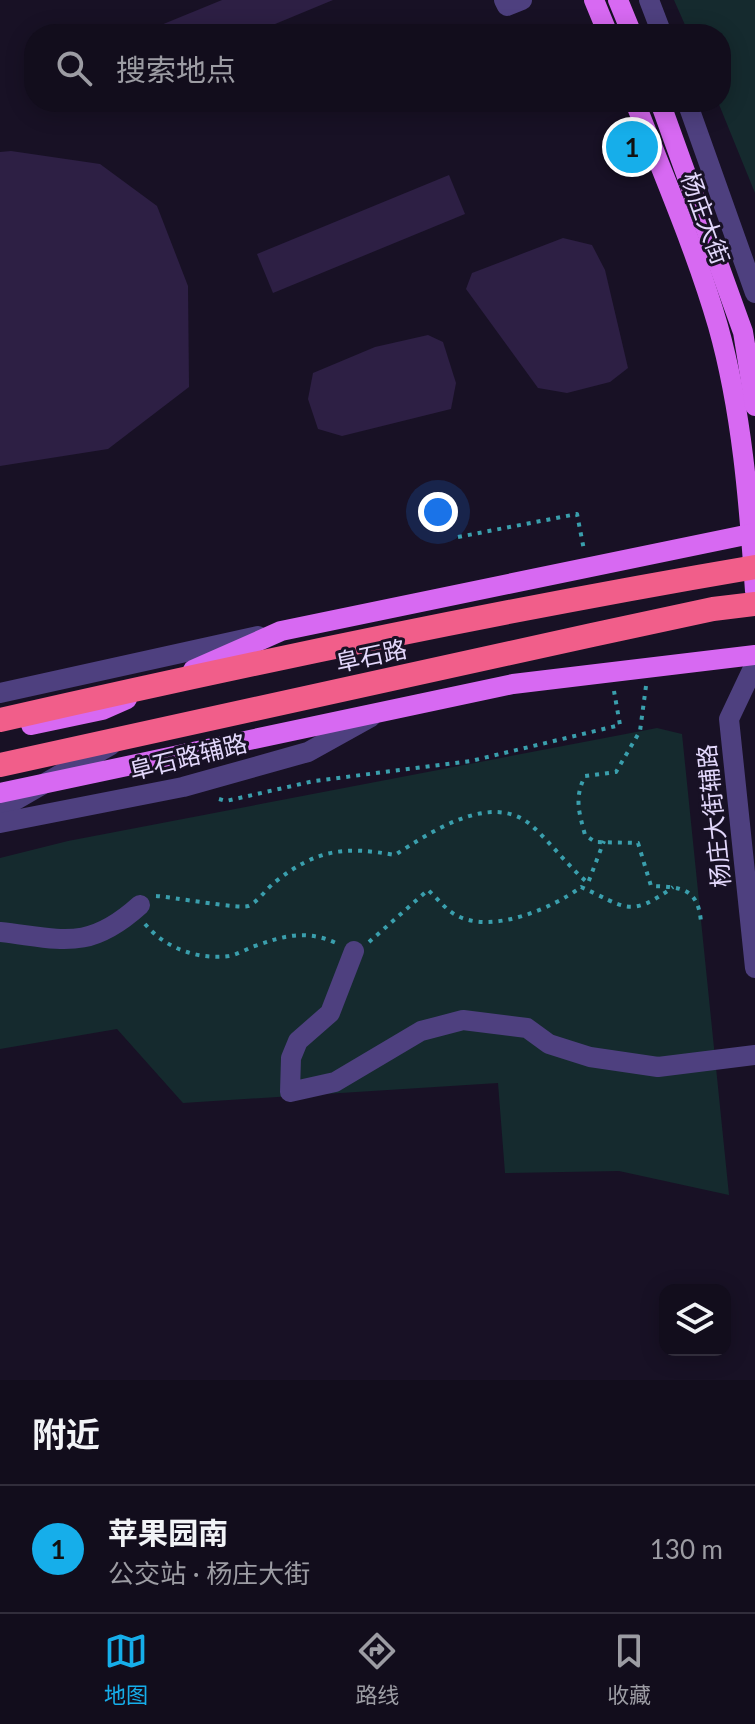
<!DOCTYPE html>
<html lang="zh">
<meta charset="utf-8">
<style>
body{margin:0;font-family:Lato,"Noto Sans SC",sans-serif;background:#1b1625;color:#f1f3f6}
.controls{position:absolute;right:24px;bottom:24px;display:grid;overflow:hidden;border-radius:16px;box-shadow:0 4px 20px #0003}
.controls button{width:72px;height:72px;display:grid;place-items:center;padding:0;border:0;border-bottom:2px solid #312d3b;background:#120d1c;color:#f1f3f6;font:40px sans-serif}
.you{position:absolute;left:438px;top:512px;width:28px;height:28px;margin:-20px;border:6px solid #fff;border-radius:50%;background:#1a73e8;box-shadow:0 0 0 12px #1a73e833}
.badge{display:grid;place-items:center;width:52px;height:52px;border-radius:50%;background:#16aeea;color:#111;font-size:26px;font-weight:700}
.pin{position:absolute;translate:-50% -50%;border:4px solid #fff;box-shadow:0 2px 8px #0006}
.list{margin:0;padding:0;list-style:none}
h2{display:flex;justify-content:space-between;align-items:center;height:104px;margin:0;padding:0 32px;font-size:34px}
h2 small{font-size:26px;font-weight:400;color:#9c9ca3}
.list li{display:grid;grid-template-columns:52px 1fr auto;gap:24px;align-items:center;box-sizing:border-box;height:128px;padding:0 32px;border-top:2px solid #312d3b}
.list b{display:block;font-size:30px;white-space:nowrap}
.list p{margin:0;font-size:26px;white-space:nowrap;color:#9c9ca3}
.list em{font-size:26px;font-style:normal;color:#9c9ca3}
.icon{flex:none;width:44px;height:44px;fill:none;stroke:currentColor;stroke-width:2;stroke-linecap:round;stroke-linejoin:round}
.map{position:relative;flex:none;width:755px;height:1380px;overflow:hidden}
.search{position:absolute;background:#120d1c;box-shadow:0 4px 20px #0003;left:24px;right:24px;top:24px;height:88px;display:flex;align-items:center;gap:20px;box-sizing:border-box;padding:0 28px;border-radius:32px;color:#9c9ca3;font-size:30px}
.sheet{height:232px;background:#120d1c}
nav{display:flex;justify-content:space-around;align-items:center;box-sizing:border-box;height:112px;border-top:2px solid #312d3b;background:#120d1c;font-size:22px;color:#9c9ca3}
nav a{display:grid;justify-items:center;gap:4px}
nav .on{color:#16aeea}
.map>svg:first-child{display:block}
.green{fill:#152a2e}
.building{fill:#2d1f44}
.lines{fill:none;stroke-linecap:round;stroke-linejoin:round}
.path{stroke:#3a9fad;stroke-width:4;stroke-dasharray:4 6;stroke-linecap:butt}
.minor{stroke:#4e407f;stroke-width:20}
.major{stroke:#d769f2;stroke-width:20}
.highway{stroke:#f15e8a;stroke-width:24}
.labels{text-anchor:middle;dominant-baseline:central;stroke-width:6;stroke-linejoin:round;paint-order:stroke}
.street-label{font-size:24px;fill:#e3d8fc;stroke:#181125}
</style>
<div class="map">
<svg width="755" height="1380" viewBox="0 0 755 1380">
<rect width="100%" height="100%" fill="#181125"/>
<!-- green -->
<g class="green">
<path d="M674 0H755V193L718 102H721V34H689Z"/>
<path d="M657 728 682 734 729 1195 619 1171 505 1173 498 1083 183 1103 117 1029 0 1049V858L68 841Z"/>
</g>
<!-- building -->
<g class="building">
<path d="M222 0H333L251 34H164L161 25Z"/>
<path d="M11 151 100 164 157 206 188 286 189 387 108 449 0 466V152Z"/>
<path d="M449 175 465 214 273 293 257 254Z"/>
<path d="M563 238 592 245 605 270 628 368 610 382 567 393 538 388 466 289 472 273Z"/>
<path d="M428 335 443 342 456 383 451 409 342 436 318 429 308 399 313 373 375 347Z"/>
</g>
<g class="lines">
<!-- path -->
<g class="path">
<path d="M458 537 577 514 584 550"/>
<path d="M646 686 640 731 616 772 585 776C574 798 579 812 585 835L595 842 638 843 651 886C682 887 698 888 701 922"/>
<path d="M219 799 226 801 314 781 471 761 620 725 614 691"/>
<path d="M156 896C172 897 238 909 248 906 257 903 267 888 275 882 317 849 344 846 395 855 431 832 491 791 531 825 551 843 567 865 588 883L604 841"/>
<path d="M145 924C165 948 197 960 229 956 236 955 245 950 252 947 283 936 305 929 336 943"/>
<path d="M369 942 428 890C437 898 446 910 456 915 491 935 553 908 581 887 626 907 629 919 673 887"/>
</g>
<!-- minor -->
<g class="minor">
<path d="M504 0 507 6 522 0"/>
<path d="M649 0 662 34"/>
<path d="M687 102 755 293"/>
<path d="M755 664 729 719 755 968"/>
<path d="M0 693 258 636"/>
<path d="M0 809 111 745"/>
<path d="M0 823 183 787 308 752 371 717"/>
<path d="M0 932C62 939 88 952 140 905"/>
<path d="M354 951 330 1013 298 1041 291 1058 290 1092 335 1082 421 1031 463 1020 527 1028 549 1044 590 1057 658 1067 755 1055"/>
</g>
<!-- major -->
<g class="major">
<path d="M594 0 608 34"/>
<path d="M618 0 632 34"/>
<path d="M635 102C663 175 696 250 718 326 742 411 749 503 755 591"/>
<path d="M660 102 743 332 755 406"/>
<path d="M193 670 281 631 755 533"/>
<path d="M31 725 102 710 127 699"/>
<path d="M0 793 513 684 755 655"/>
</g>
<!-- highway -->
<g class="highway">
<path d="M0 720C250 663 502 610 755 567"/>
<path d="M0 765 592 635 713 609 755 604"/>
</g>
</g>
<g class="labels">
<!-- street labels -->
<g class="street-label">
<text transform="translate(706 218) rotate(70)">杨庄大街</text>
<text transform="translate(371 655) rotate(-12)">阜石路</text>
<text transform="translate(188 756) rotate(-14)">阜石路辅路</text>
<text transform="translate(713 816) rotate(-96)">杨庄大街辅路</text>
</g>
</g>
</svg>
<div class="controls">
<button><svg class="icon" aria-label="layers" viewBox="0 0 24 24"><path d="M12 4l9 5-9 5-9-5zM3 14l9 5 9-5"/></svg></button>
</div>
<div class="you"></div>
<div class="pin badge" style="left:632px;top:147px">1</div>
<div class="search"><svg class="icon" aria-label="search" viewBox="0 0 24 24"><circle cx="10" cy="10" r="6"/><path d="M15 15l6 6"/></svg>搜索地点</div>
</div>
<section class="sheet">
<h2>附近<small></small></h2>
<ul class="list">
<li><span class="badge">1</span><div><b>苹果园南</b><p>公交站 · 杨庄大街</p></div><em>130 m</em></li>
</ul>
</section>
<nav>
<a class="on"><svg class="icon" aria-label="map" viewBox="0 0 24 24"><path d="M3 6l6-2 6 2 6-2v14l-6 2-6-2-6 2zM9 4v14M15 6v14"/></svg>地图</a>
<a><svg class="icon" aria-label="directions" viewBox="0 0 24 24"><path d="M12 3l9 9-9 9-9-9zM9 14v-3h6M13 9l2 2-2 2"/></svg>路线</a>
<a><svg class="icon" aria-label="saved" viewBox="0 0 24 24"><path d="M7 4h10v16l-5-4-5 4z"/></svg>收藏</a>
</nav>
